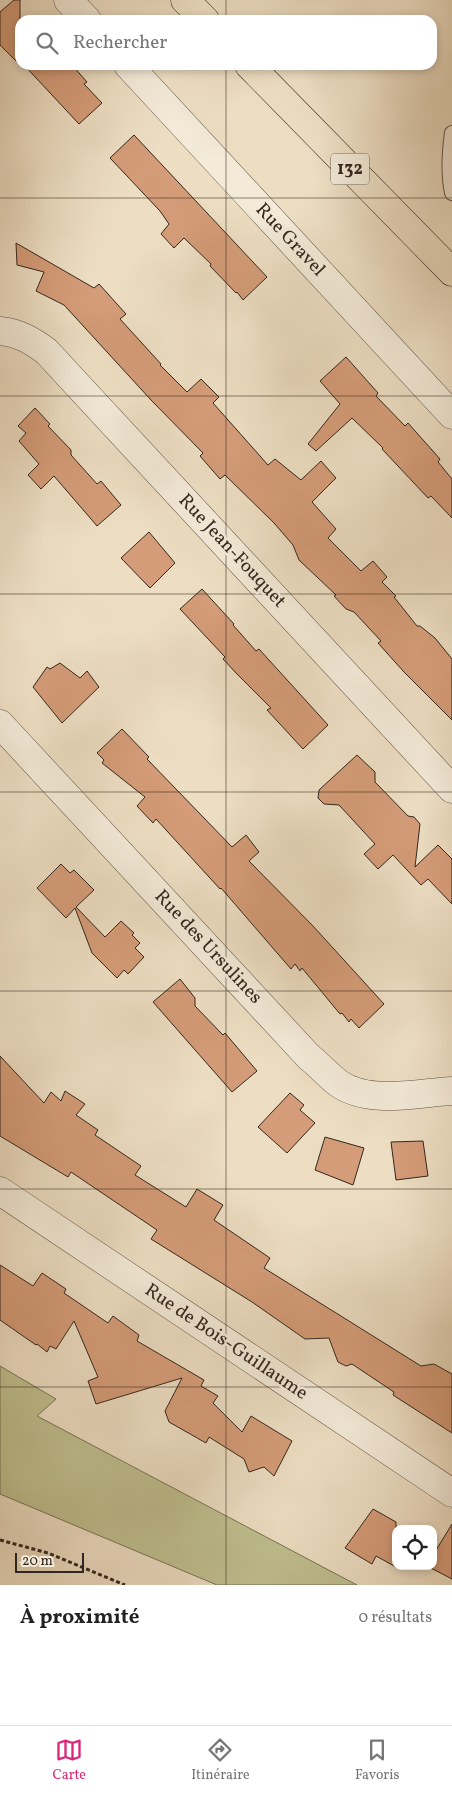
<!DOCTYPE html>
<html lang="fr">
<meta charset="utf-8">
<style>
body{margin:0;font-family:Vollkorn,serif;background:#f6f6f6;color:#222}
.controls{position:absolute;right:15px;bottom:15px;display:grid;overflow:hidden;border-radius:10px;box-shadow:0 2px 8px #0003}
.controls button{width:45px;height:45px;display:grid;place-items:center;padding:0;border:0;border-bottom:1px solid #e0e0e0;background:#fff;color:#222;font:25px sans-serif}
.scale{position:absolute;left:15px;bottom:12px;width:69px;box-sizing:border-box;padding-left:5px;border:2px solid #32271f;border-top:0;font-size:14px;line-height:18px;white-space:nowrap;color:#32271f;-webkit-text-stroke:4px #f3ead8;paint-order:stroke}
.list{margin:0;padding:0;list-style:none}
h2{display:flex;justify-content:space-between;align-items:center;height:65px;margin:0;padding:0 20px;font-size:21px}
h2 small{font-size:16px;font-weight:400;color:#767676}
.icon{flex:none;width:28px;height:28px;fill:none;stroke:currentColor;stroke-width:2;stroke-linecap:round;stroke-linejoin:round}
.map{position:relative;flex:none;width:452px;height:1585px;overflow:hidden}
.search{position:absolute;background:#fff;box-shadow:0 2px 8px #0003;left:15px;right:15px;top:15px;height:55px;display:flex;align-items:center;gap:12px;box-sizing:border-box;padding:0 18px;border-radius:15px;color:#767676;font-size:19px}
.sheet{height:140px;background:#fff}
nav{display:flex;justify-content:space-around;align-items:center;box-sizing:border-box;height:70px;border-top:1px solid #e0e0e0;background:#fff;font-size:14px;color:#767676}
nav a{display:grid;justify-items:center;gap:2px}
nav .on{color:#db2777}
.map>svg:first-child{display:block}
.green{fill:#bfbf8f;stroke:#787357}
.building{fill:#d49c78;stroke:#32271f}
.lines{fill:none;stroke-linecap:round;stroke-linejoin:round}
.lane-casing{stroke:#615548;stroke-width:16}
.street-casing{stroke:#615548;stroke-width:29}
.primary-casing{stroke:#32271f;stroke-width:29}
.path{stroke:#32271f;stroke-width:3;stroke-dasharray:4 2.5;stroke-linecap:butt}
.lane{stroke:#f3ead8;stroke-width:14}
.street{stroke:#f3ead8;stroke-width:28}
.primary{stroke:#eddec3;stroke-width:28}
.grid{fill:none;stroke:#32271f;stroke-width:1;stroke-opacity:0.55}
.labels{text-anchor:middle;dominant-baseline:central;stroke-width:5;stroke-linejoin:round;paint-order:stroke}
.shield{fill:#f3ead8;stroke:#6c6256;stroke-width:1}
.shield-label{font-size:18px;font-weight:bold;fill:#32271f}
.street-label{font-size:19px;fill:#32271f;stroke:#f3ead8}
</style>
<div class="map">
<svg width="452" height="1585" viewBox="0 0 452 1585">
<rect width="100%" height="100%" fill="#eddec3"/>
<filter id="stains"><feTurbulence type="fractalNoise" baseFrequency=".004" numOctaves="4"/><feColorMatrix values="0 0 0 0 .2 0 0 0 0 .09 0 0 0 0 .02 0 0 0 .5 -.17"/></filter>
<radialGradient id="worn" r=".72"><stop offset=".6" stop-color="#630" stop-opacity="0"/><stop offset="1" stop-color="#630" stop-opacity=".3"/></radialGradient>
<!-- green -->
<path class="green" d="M0 1366 56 1399 37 1416 357 1585H217L0 1494Z"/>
<!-- building -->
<g class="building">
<path d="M14 0H20V65L0 45V12Z"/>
<path d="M24 65H72L87 82 84 84 102 103 79 124Z"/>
<path d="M134 135 267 277 243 300 237 292 236 293 210 266 211 264 184 238 174 248 161 234 169 224 160 211 110 158Z"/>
<path d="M16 243 94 288 99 284 126 314 120 319 161 364 160 365 187 392 201 379 219 397 213 403 268 465 275 459 301 480 321 461 336 478 312 502 336 529 328 538 361 571 373 561 387 577 382 582 396 596 394 597 417 626H420L435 638 452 659V720L404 672 378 643 381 641 354 612 346 609 334 596 336 595 299 560 293 545 274 523 225 475 220 479 200 456 203 453 151 400 64 305 36 291 44 272 17 265Z"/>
<path d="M346 357 378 393 376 396 405 426 408 423 440 459 438 462 452 479V518L431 496 428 498 382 449 383 448 352 418 316 451 308 444 340 404 320 381Z"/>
<path d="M35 408 50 424 48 426 71 450V455L97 484 101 481 121 505 97 526 54 476 41 489 28 475 39 464 19 441 26 433 18 426Z"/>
<path d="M149 532 175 563 150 588 121 558Z"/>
<path d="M202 589 234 624 233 625 256 651 259 649 328 725 303 749 267 710 271 708 236 673 223 659 225 657 180 609Z"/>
<path d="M60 663 80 678 87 671 99 687 62 723 33 687 47 667 50 669Z"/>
<path d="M122 729 149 757 147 759 232 847 246 835 259 852 249 861 313 926 384 1004 359 1028 351 1019 349 1022 342 1013 340 1014 302 968 300 971 295 964 291 969 221 888 220 889 156 819 153 823 137 806 145 797 102 763 104 760 97 753Z"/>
<path d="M357 755 375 772V782L408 816 414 817 420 824 415 867 438 845 452 859V904L428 879 421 885 393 855 378 869 364 854 375 844 339 805 324 804 318 798 319 790Z"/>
<path d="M61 864 70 873 74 870 94 890 76 907 105 937 121 921 134 933 132 935 140 943 135 948 144 957 128 974 124 970 117 978 92 953 75 908 66 918 37 888Z"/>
<path d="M180 979 195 998V1006L223 1035 225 1033 257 1071 232 1092 153 1002Z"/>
<path d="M0 1056 44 1103 51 1092 61 1101 65 1091 85 1104 76 1115 98 1130 95 1135 141 1166 135 1175 186 1207 197 1189 223 1205 214 1220 270 1258 264 1268 421 1366 434 1364 452 1374V1433L393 1395 394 1392 352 1364 346 1366 338 1362 329 1338 305 1339 252 1302 151 1239 157 1230 71 1172 68 1177 0 1136Z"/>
<path d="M290 1093 304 1105 300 1110 315 1123 287 1153 258 1127Z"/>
<path d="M325 1137 364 1148 353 1185 315 1170Z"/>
<path d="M423 1141 428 1176 396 1180 391 1142Z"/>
<path d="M0 1265 33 1286 42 1273 66 1289 64 1293 108 1323 113 1316 139 1335 137 1341 204 1380 201 1386 218 1396 213 1403 242 1432 251 1416 292 1441 274 1476 264 1467 249 1472 244 1459 209 1437 206 1443 169 1422 165 1411 182 1378 96 1404 88 1381 98 1377 74 1321 56 1349 50 1346 47 1352 37 1344 36 1345 0 1320Z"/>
<path d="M373 1509 396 1522V1567L376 1556 372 1564 345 1548Z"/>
<path d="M452 1524V1579L427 1566H433V1555Z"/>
</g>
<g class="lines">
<defs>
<path id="lane" d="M452 133C449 154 448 173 452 193"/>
<g id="street">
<path d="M68 0 87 20"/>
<path d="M128 65 452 415"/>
<path d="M0 331C19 333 31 340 46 351L452 789"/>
<path d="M0 724 309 1057C319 1065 328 1075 338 1083 369 1105 416 1093 452 1091"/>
<path d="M0 1191 452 1493"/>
</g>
<g id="primary">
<path d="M185 0 205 20"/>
<path d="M249 65 452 272"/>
</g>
</defs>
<!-- lane casing -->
<use href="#lane" class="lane-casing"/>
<!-- street casing -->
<use href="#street" class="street-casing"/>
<!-- primary casing -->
<use href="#primary" class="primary-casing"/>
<!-- path -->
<path class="path" d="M0 1540 48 1553 125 1585"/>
<!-- lane -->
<use href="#lane" class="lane"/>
<!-- street -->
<use href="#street" class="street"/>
<!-- primary -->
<use href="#primary" class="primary"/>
</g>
<!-- grid -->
<path class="grid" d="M226 0V20M226 65V1585M0 198H452M0 396H452M0 594H452M0 792H452M0 991H452M0 1189H452M0 1387H452"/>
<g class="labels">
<!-- shield labels -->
<rect class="shield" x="331" y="153.5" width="38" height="31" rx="4"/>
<g class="shield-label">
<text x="350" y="169">132</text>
</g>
<!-- street labels -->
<g class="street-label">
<text transform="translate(290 240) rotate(47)">Rue Gravel</text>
<text transform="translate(232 551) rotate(47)">Rue Jean-Fouquet</text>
<text transform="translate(208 947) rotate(47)">Rue des Ursulines</text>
<text transform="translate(226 1342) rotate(34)">Rue de Bois-Guillaume</text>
</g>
</g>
<rect width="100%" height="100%" filter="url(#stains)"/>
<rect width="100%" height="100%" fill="url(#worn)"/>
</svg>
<div class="controls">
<button><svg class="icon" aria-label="locate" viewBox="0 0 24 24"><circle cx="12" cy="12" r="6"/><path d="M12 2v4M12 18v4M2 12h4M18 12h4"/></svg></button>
</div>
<div class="scale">20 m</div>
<div class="search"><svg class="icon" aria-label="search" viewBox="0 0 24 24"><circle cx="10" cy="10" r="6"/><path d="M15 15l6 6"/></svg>Rechercher</div>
</div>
<section class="sheet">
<h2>À proximité<small>0 résultats</small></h2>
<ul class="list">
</ul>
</section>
<nav>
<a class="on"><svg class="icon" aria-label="map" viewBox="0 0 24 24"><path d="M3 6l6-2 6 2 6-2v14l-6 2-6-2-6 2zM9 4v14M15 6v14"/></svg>Carte</a>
<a><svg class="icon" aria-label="directions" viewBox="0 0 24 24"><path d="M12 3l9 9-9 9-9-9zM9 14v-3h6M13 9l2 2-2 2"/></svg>Itinéraire</a>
<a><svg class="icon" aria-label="saved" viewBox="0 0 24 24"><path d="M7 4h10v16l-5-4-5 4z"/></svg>Favoris</a>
</nav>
